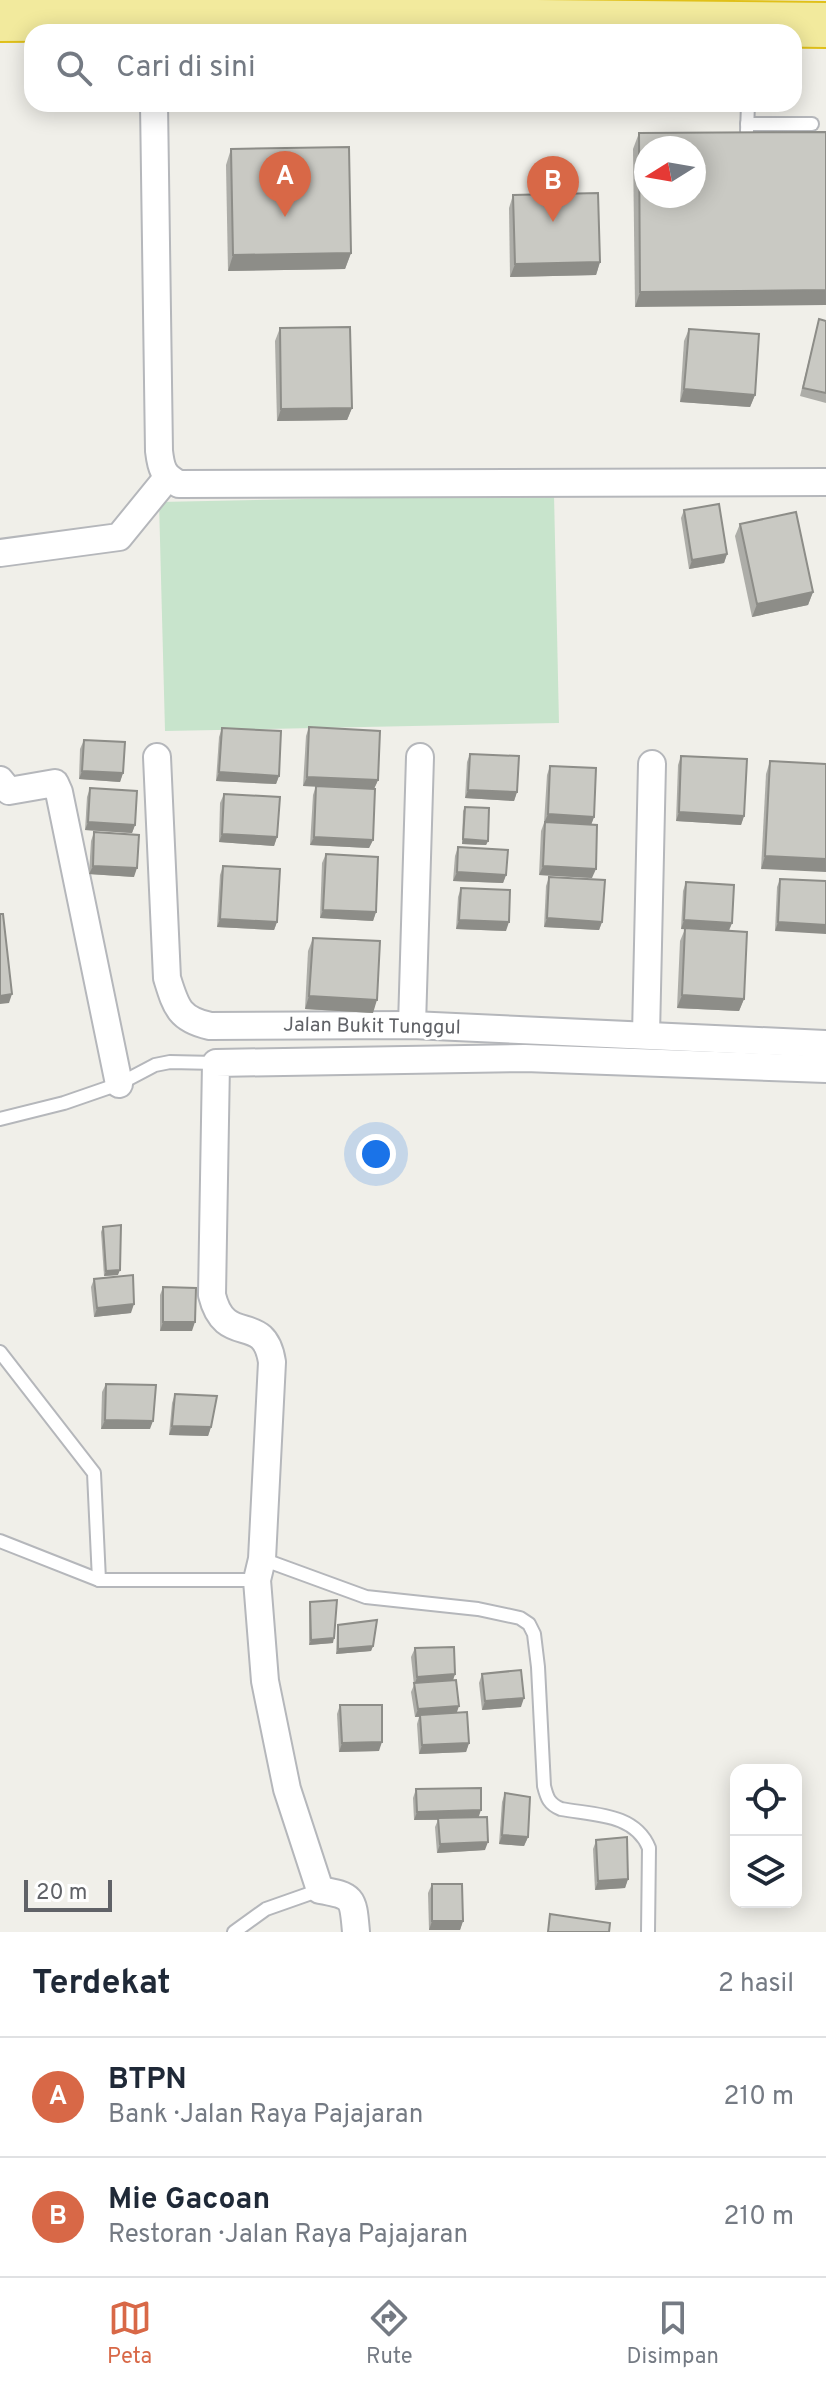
<!DOCTYPE html>
<html lang="id">
<meta charset="utf-8">
<style>
body{margin:0;font-family:Overpass,sans-serif;background:#f2f2f3;color:#1f2937}
.controls{position:absolute;right:24px;bottom:24px;display:grid;overflow:hidden;border-radius:16px;box-shadow:0 4px 20px #0003}
.controls button{width:72px;height:72px;display:grid;place-items:center;padding:0;border:0;border-bottom:2px solid #e0e1e3;background:#fff;color:#1f2937;font:40px sans-serif}
.compass{position:absolute;left:634px;top:136px;width:72px;height:72px;border-radius:50%;background:#fff;box-shadow:0 4px 20px #0003;rotate:259deg}
.scale{position:absolute;left:24px;bottom:20px;width:88px;box-sizing:border-box;padding-left:8px;border:4px solid #606267;border-top:0;font-size:22px;line-height:28px;white-space:nowrap;color:#606267;-webkit-text-stroke:6px #fff;paint-order:stroke}
.you{position:absolute;left:376px;top:1154px;width:28px;height:28px;margin:-20px;border:6px solid #fff;border-radius:50%;background:#1a73e8;box-shadow:0 0 0 12px #1a73e833}
.badge{display:grid;place-items:center;width:52px;height:52px;border-radius:50%;background:#d86847;color:#fff;font-size:26px;font-weight:700}
.pin{position:absolute;translate:-50% -66px;filter:drop-shadow(0 2px 4px #0008)}
.pin::after{content:'';position:absolute;top:42px;width:28px;height:24px;background:inherit;clip-path:polygon(0 0,100% 0,50% 100%)}
.list{margin:0;padding:0;list-style:none}
h2{display:flex;justify-content:space-between;align-items:center;height:104px;margin:0;padding:0 32px;font-size:34px}
h2 small{font-size:26px;font-weight:400;color:#747a83}
.list li{display:grid;grid-template-columns:52px 1fr auto;gap:24px;align-items:center;box-sizing:border-box;height:120px;padding:0 32px;border-top:2px solid #e0e1e3}
.list b{display:block;font-size:30px;white-space:nowrap}
.list p{margin:0;font-size:26px;white-space:nowrap;color:#747a83}
.list em{font-size:26px;font-style:normal;color:#747a83}
.icon{flex:none;width:44px;height:44px;fill:none;stroke:currentColor;stroke-width:2;stroke-linecap:round;stroke-linejoin:round}
.map{position:relative;flex:none;width:826px;height:1932px;overflow:hidden}
.search{position:absolute;background:#fff;box-shadow:0 4px 20px #0003;left:24px;right:24px;top:24px;height:88px;display:flex;align-items:center;gap:20px;box-sizing:border-box;padding:0 28px;border-radius:24px;color:#747a83;font-size:30px}
.sheet{height:344px;background:#fff}
nav{display:flex;justify-content:space-around;align-items:center;box-sizing:border-box;height:112px;border-top:2px solid #e0e1e3;background:#fff;font-size:22px;color:#747a83}
nav a{display:grid;justify-items:center;gap:4px}
nav .on{color:#d86847}
.map>svg:first-child{display:block}
.green{fill:#c8e4cc}
.lines{fill:none;stroke-linecap:round;stroke-linejoin:round}
.lane-casing{stroke:#b5b7bb;stroke-width:16}
.street-casing{stroke:#b5b7bb;stroke-width:30}
.highway-casing{stroke:#e0c019;stroke-width:48}
.lane{stroke:#fff;stroke-width:12}
.street{stroke:#fff;stroke-width:26}
.highway{stroke:#f2ea9d;stroke-width:44}
.wall{fill:#adada8}
.shaded-wall{fill:#8d8d88}
.building{fill:#c9c9c3;stroke:#8d8d88;stroke-width:2;fill-rule:evenodd}
.labels{text-anchor:middle;dominant-baseline:central;stroke-width:6;stroke-linejoin:round;paint-order:stroke}
.street-label{font-size:20px;fill:#606267;stroke:#fff}
</style>
<div class="map">
<svg width="826" height="1932" viewBox="0 0 826 1932">
<rect width="100%" height="100%" fill="#f0efe9"/>
<!-- green -->
<path class="green" d="M554 494 559 723 165 731 159 502Z"/>
<g class="lines">
<defs>
<g id="lane">
<path d="M747 124H812"/>
<path d="M747 131 748 104"/>
<path d="M0 1119 64 1103 119 1084 155 1065 170 1062 216 1063"/>
<path d="M0 1352 94 1473 99 1580"/>
<path d="M0 1541 99 1580H257"/>
<path d="M262 1559 366 1597 478 1609 520 1618 529 1624 534 1634 538 1667 544 1786C547 1798 549 1804 561 1809 593 1815 635 1813 649 1848L648 1932"/>
<path d="M234 1932 266 1909 320 1890"/>
</g>
<g id="street">
<path d="M154 104 159 451C161 468 163 476 179 484L826 482"/>
<path d="M0 553 119 537 167 478"/>
<path d="M157 757 167 978C176 1007 179 1019 210 1026L412 1025 826 1044"/>
<path d="M0 780 9 791 55 783 59 792 119 1084"/>
<path d="M412 1025 420 757"/>
<path d="M646 1035 652 764"/>
<path d="M356 1932C353 1898 354 1896 320 1890L287 1789 265 1681 257 1580 262 1559 272 1362C264 1310 225 1349 212 1295L216 1063 525 1058 826 1069"/>
</g>
<path id="highway" d="M0 19 153 18 826 25"/>
</defs>
<!-- lane casing -->
<use href="#lane" class="lane-casing"/>
<!-- street casing -->
<use href="#street" class="street-casing"/>
<!-- highway casing -->
<use href="#highway" class="highway-casing"/>
<!-- lane -->
<use href="#lane" class="lane"/>
<!-- street -->
<use href="#street" class="street"/>
<!-- highway -->
<use href="#highway" class="highway"/>
</g>
<!-- wall -->
<g class="wall">
<path d="M826 132 635 307 633 149 639 133Z"/>
<path d="M231 149 351 253 345 269 228 271 226 165Z"/>
<path d="M513 195 600 262 596 275 510 277 509 208Z"/>
<path d="M819 319 826 321V403L800 396Z"/>
<path d="M280 328 352 408 347 420 277 421 275 341Z"/>
<path d="M689 329 755 395 750 407 680 402 684 341Z"/>
<path d="M684 510 727 554 724 563 689 569 681 518Z"/>
<path d="M740 524 813 592 808 605 752 617 735 536Z"/>
<path d="M309 727 378 780 374 789 303 786 306 736Z"/>
<path d="M222 728 279 776 276 784 216 781 219 737Z"/>
<path d="M84 740 123 773 120 782 79 779 80 749Z"/>
<path d="M470 754 517 792 514 801 465 798 467 762Z"/>
<path d="M681 756 744 816 741 825 676 821 678 765Z"/>
<path d="M770 761 826 764 761 869 766 774Z"/>
<path d="M550 766 594 817 591 825 592 878 539 875 541 831 544 823 547 775Z"/>
<path d="M316 786 373 840 369 848 310 845 313 795Z"/>
<path d="M90 788 135 825 132 833 85 830 87 797Z"/>
<path d="M224 794 277 837 274 846 219 842 220 803Z"/>
<path d="M465 807 488 841 486 845 462 844 463 811Z"/>
<path d="M94 832 134 877 89 874 91 841Z"/>
<path d="M458 847 506 875 503 883 453 881 455 856Z"/>
<path d="M326 854 376 912 373 921 320 918 322 863Z"/>
<path d="M223 866 277 922 274 930 217 927 220 875Z"/>
<path d="M549 877 602 922 599 930 544 927 546 886Z"/>
<path d="M780 879 826 881 775 931 777 887Z"/>
<path d="M686 882 732 923 729 931 744 999 739 1011 677 1008 680 941 685 929H681L683 891Z"/>
<path d="M461 888 506 931 456 929 458 897Z"/>
<path d="M313 938 373 1013 305 1009 308 951Z"/>
<path d="M103 1227 118 1275 104 1276 101 1232Z"/>
<path d="M94 1279 131 1313 94 1317 91 1287Z"/>
<path d="M163 1287 192 1331H160V1295Z"/>
<path d="M106 1384 150 1429H101L102 1392Z"/>
<path d="M175 1394 211 1427 208 1436 169 1435 172 1403Z"/>
<path d="M310 1602 333 1643 309 1645V1606Z"/>
<path d="M338 1625 373 1646 371 1651 336 1654 337 1630Z"/>
<path d="M415 1648 455 1674 453 1680 456 1713 469 1743 466 1752 419 1754 417 1724 419 1717H415L411 1692 414 1685 411 1657Z"/>
<path d="M482 1674 521 1707 482 1710 479 1683Z"/>
<path d="M340 1705 379 1751 339 1752 337 1714Z"/>
<path d="M416 1789 478 1817 485 1850 437 1853 435 1827 438 1820H414L413 1798Z"/>
<path d="M505 1793 528 1837 524 1846 499 1844 502 1802Z"/>
<path d="M596 1841 628 1879 625 1888 595 1890 593 1849Z"/>
<path d="M432 1884 463 1921 460 1930H429L428 1893Z"/>
</g>
<!-- shaded-wall -->
<g class="shaded-wall">
<path d="M351 253 345 269 228 271 233 255Z"/>
<path d="M600 262 596 275 510 277 515 264Z"/>
<path d="M826 290V305L635 307 640 292Z"/>
<path d="M684 389 755 395 750 407 680 402Z"/>
<path d="M352 408 347 420 277 421 281 409Z"/>
<path d="M727 554 724 563 689 569 692 560Z"/>
<path d="M813 592 808 605 752 617 757 604Z"/>
<path d="M82 771 123 773 120 782 79 779Z"/>
<path d="M219 772 279 776 276 784 216 781Z"/>
<path d="M307 777 378 780 374 789 303 786Z"/>
<path d="M468 790 517 792 514 801 465 798Z"/>
<path d="M679 812 744 816 741 825 676 821Z"/>
<path d="M548 814 594 817 591 825 544 823Z"/>
<path d="M88 822 135 825 132 833 85 830Z"/>
<path d="M222 834 277 837 274 846 219 842Z"/>
<path d="M314 837 373 840 369 848 310 845Z"/>
<path d="M463 839 488 841 486 845 462 844Z"/>
<path d="M765 856 826 859V872L761 869Z"/>
<path d="M93 866 137 868 134 877 89 874Z"/>
<path d="M543 866 596 869 592 878 539 875Z"/>
<path d="M457 872 506 875 503 883 453 881Z"/>
<path d="M323 910 376 912 373 921 320 918Z"/>
<path d="M547 918 602 922 599 930 544 927Z"/>
<path d="M220 919 277 922 274 930 217 927Z"/>
<path d="M459 920 509 922 506 931 456 929Z"/>
<path d="M684 920 732 923 728 932 681 929Z"/>
<path d="M778 922 826 925V934L775 931Z"/>
<path d="M12 994 9 1003 0 1004V996Z"/>
<path d="M682 995 744 999 739 1011 677 1008Z"/>
<path d="M309 996 377 1000 373 1013 305 1009Z"/>
<path d="M120 1270 118 1275 104 1276 106 1271Z"/>
<path d="M134 1304 131 1313 94 1317 97 1308Z"/>
<path d="M163 1322H195L192 1331H160Z"/>
<path d="M105 1420 153 1421 150 1429H101Z"/>
<path d="M172 1426 211 1427 208 1436 169 1435Z"/>
<path d="M334 1638 333 1643 309 1645 311 1640Z"/>
<path d="M373 1646 371 1651 336 1654 338 1649Z"/>
<path d="M455 1674 452 1683 414 1686 417 1677Z"/>
<path d="M524 1698 521 1707 482 1710 485 1701Z"/>
<path d="M459 1706 456 1715 415 1717 418 1709Z"/>
<path d="M382 1742 379 1751 339 1752 342 1743Z"/>
<path d="M469 1743 466 1752 419 1754 422 1745Z"/>
<path d="M481 1810 478 1819 414 1820 417 1812Z"/>
<path d="M502 1835 528 1837 524 1846 499 1844Z"/>
<path d="M488 1842 485 1850 437 1853 440 1844Z"/>
<path d="M628 1879 625 1888 595 1890 598 1881Z"/>
<path d="M432 1921H463L460 1930H429Z"/>
</g>
<!-- building -->
<g class="building">
<path d="M826 132V290L640 292 639 133ZM646 148H694V196H646Z"/>
<path d="M349 147 351 253 233 255 231 149Z"/>
<path d="M598 193 600 262 515 264 513 195Z"/>
<path d="M819 319 826 321V393L803 388Z"/>
<path d="M350 327 352 408 281 409 280 328Z"/>
<path d="M689 329 759 334 755 395 684 389Z"/>
<path d="M719 504 727 554 692 560 684 510Z"/>
<path d="M796 512 813 592 757 604 740 524Z"/>
<path d="M309 727 380 731 378 780 307 777Z"/>
<path d="M222 728 281 731 279 776 219 772Z"/>
<path d="M84 740 125 742 123 773 82 771Z"/>
<path d="M470 754 519 756 517 792 468 790Z"/>
<path d="M681 756 747 759 744 816 679 812Z"/>
<path d="M770 761 826 764V859L765 856Z"/>
<path d="M550 766 596 768 594 817 548 814Z"/>
<path d="M316 786 375 789 373 840 314 837Z"/>
<path d="M90 788 137 791 135 825 88 822Z"/>
<path d="M224 794 280 797 277 837 222 834Z"/>
<path d="M465 807 489 808 488 841 463 839Z"/>
<path d="M545 822 597 825 596 869 543 866Z"/>
<path d="M94 832 139 835 137 868 93 866Z"/>
<path d="M458 847 508 850 506 875 457 872Z"/>
<path d="M326 854 378 857 376 912 323 910Z"/>
<path d="M223 866 280 869 277 922 220 919Z"/>
<path d="M549 877 605 880 602 922 547 918Z"/>
<path d="M780 879 826 881V925L778 922Z"/>
<path d="M686 882 734 885 732 923 684 920Z"/>
<path d="M461 888 510 890 509 922 459 920Z"/>
<path d="M0 914H3L12 994 0 996Z"/>
<path d="M685 928 747 932 744 999 682 995Z"/>
<path d="M313 938 380 941 377 1000 309 996Z"/>
<path d="M121 1225 120 1270 106 1271 103 1227Z"/>
<path d="M133 1275 134 1304 97 1308 94 1279Z"/>
<path d="M163 1287 196 1288 195 1322H163Z"/>
<path d="M106 1384 156 1385 153 1421 105 1420Z"/>
<path d="M175 1394 217 1396 211 1427 172 1426Z"/>
<path d="M337 1600 334 1638 311 1640 310 1602Z"/>
<path d="M377 1620 373 1646 338 1649V1625Z"/>
<path d="M454 1647 455 1674 417 1677 415 1648Z"/>
<path d="M521 1670 524 1698 485 1701 482 1674Z"/>
<path d="M456 1680 459 1706 418 1709 414 1683Z"/>
<path d="M340 1705H382V1742L342 1743Z"/>
<path d="M467 1712 469 1743 422 1745 420 1715Z"/>
<path d="M481 1788V1810L417 1812 416 1789Z"/>
<path d="M505 1793 530 1797 528 1837 502 1835Z"/>
<path d="M487 1817 488 1842 440 1844 438 1818Z"/>
<path d="M627 1837 628 1879 598 1881 596 1840Z"/>
<path d="M432 1884H462L463 1921H432Z"/>
<path d="M550 1914 610 1923 609 1932H548Z"/>
</g>
<g class="labels">
<!-- street labels -->
<g class="street-label">
<text transform="translate(372 1027) rotate(1)">Jalan Bukit Tunggul</text>
</g>
</g>
</svg>
<div class="controls">
<button><svg class="icon" aria-label="locate" viewBox="0 0 24 24"><circle cx="12" cy="12" r="6"/><path d="M12 2v4M12 18v4M2 12h4M18 12h4"/></svg></button>
<button><svg class="icon" aria-label="layers" viewBox="0 0 24 24"><path d="M12 4l9 5-9 5-9-5zM3 14l9 5 9-5"/></svg></button>
</div>
<svg class="compass" viewBox="-18 -18 36 36"><path d="M0-13l5 13h-10z" fill="#e53935"/><path d="M0 13l5-13h-10z" fill="#747a83"/></svg>
<div class="scale">20 m</div>
<div class="you"></div>
<div class="pin badge" style="left:285px;top:217px">A</div>
<div class="pin badge" style="left:553px;top:222px">B</div>
<div class="search"><svg class="icon" aria-label="search" viewBox="0 0 24 24"><circle cx="10" cy="10" r="6"/><path d="M15 15l6 6"/></svg>Cari di sini</div>
</div>
<section class="sheet">
<h2>Terdekat<small>2 hasil</small></h2>
<ul class="list">
<li><span class="badge">A</span><div><b>BTPN</b><p>Bank · Jalan Raya Pajajaran</p></div><em>210 m</em></li>
<li><span class="badge">B</span><div><b>Mie Gacoan</b><p>Restoran · Jalan Raya Pajajaran</p></div><em>210 m</em></li>
</ul>
</section>
<nav>
<a class="on"><svg class="icon" aria-label="map" viewBox="0 0 24 24"><path d="M3 6l6-2 6 2 6-2v14l-6 2-6-2-6 2zM9 4v14M15 6v14"/></svg>Peta</a>
<a><svg class="icon" aria-label="directions" viewBox="0 0 24 24"><path d="M12 3l9 9-9 9-9-9zM9 14v-3h6M13 9l2 2-2 2"/></svg>Rute</a>
<a><svg class="icon" aria-label="saved" viewBox="0 0 24 24"><path d="M7 4h10v16l-5-4-5 4z"/></svg>Disimpan</a>
</nav>
